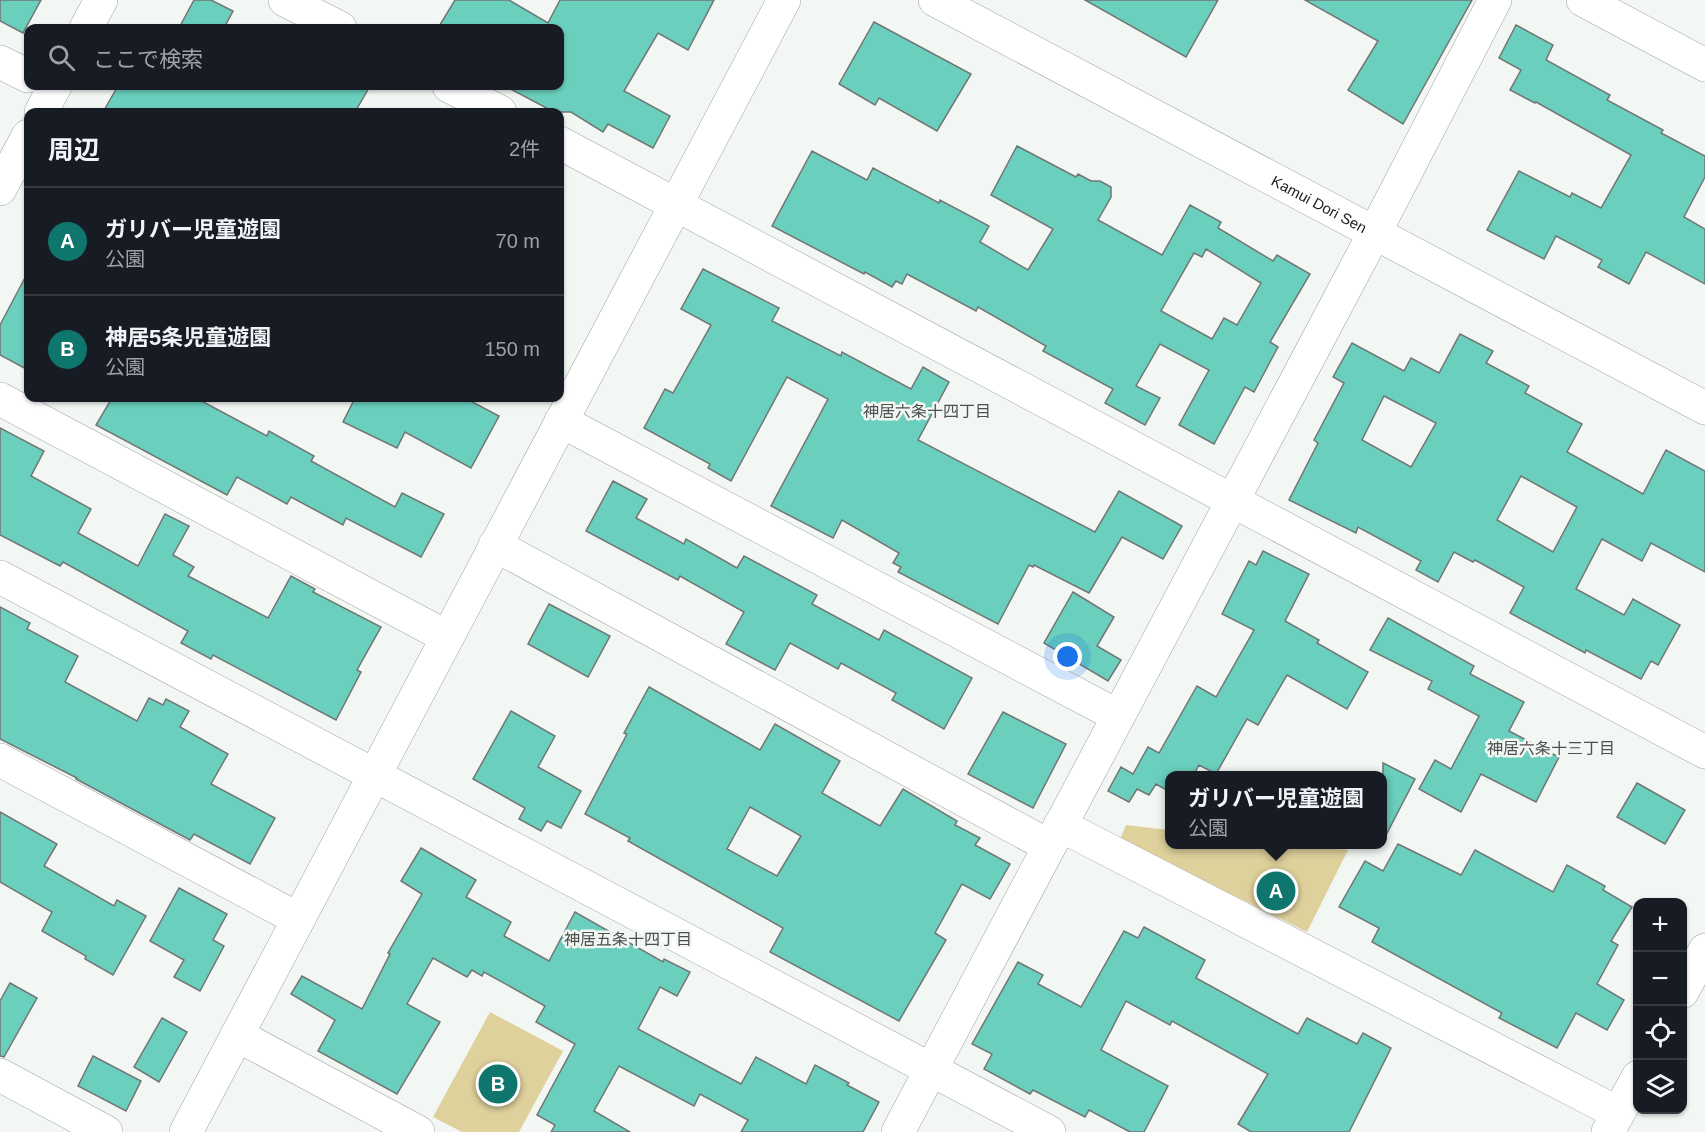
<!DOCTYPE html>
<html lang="ja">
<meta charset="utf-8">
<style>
body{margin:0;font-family:Arial,"Noto Sans JP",sans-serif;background:#242831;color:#f1f3f6}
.controls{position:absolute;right:18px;bottom:18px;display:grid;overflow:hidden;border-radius:12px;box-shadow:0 2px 4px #0004}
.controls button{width:54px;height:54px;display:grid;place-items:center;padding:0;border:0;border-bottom:2px solid #363941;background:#171b24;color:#f1f3f6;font:30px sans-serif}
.you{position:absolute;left:1068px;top:657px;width:21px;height:21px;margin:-15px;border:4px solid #fff;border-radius:50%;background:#1a73e8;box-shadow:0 0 0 9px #1a73e833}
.badge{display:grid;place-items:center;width:39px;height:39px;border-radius:50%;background:#0f766e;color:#fff;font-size:20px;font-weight:700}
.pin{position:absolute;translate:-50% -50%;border:3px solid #fff;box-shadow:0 2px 6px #0006}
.popup{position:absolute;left:1165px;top:771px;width:222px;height:78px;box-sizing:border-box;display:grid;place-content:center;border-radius:12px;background:#171b24;filter:drop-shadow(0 2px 4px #0005);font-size:20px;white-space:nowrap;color:#9ea1a6}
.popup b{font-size:22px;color:#f1f3f6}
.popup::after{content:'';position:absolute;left:50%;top:100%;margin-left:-12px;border:12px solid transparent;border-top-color:#171b24}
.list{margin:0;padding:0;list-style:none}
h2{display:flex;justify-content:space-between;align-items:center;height:78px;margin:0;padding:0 24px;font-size:26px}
h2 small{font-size:20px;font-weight:400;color:#9ea1a6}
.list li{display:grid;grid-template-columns:39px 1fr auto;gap:18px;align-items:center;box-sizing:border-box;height:108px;padding:0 24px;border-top:2px solid #363941}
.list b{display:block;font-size:22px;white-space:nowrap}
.list p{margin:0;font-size:20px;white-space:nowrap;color:#9ea1a6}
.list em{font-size:20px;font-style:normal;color:#9ea1a6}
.icon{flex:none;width:33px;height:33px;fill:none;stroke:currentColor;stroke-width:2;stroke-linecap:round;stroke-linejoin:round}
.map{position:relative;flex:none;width:1705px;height:1132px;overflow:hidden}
.search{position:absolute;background:#171b24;box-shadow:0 2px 4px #0004;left:24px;top:24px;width:540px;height:66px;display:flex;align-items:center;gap:15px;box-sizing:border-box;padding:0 21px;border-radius:12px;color:#9ea1a6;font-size:22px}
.panel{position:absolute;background:#171b24;box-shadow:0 2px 4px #0004;left:24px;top:108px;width:540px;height:294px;border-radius:12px}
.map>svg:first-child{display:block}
.green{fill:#dfd19c}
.building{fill:#6acfbd;stroke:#717675;stroke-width:1.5;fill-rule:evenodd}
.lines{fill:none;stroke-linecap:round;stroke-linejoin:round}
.minor-casing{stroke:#a0a4a1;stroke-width:34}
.minor{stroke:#fff;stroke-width:33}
.labels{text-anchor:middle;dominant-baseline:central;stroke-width:5;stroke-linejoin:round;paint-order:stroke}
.street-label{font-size:15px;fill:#1c1e1d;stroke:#f2f7f3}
.neighbourhood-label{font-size:16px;fill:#4d514e;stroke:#f2f7f3}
</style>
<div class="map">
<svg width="1705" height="1132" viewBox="0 0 1705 1132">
<rect width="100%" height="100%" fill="#f2f7f3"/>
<!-- green -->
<g class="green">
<path d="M1126 825 1169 830 1170 844H1297L1348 850 1307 932 1120 839Z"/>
<path d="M490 1012 563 1051 519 1132H462L433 1117Z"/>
</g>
<!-- building -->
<g class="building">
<path d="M0 0H41L23 33 0 21Z"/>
<path d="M194 0H211L233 11 224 28H179Z"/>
<path d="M455 0H509L548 23 560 0H714L688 50 658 33 624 91 670 116 653 148 608 124 603 132 571 112H554L505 86H560V28H438Z"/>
<path d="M1085 0H1218L1186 57Z"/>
<path d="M1305 0H1472L1403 124 1348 90 1378 41Z"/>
<path d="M874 22 971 74 937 131 879 98 875 105 839 84Z"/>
<path d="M1516 25 1553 45 1546 60 1610 95 1607 100 1663 130 1661 133 1705 156V177L1684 217 1705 229V284L1646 252 1629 284 1598 267 1602 260 1556 236 1544 259 1487 230 1519 171 1570 197 1572 193 1601 208 1631 155 1536 102 1535 103 1510 90 1521 70 1499 58Z"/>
<path d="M118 86H370L355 112H103Z"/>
<path d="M1017 146 1076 177 1078 174 1091 181H1100L1111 187V197L1098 220 1162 255 1190 205 1221 222 1218 228 1273 261 1277 255 1310 274 1270 342 1278 347 1254 392 1245 387 1214 444 1179 425 1209 370 1160 344 1136 386 1160 398 1145 425 1105 403 1113 389 1043 351 1046 346 978 307 976 311 907 274 902 284 896 281 892 287 865 272 864 274 772 226 812 151 867 180 873 168 939 203 940 200 989 226 980 242 1028 270 1053 229 991 195ZM1206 249 1261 283 1237 325 1224 318 1212 339 1161 311 1194 253 1202 257Z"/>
<path d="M703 269 779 308 772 321 841 356 842 352 911 389 923 367 949 382 918 440 1095 532 1119 491 1182 526 1163 559 1122 537 1089 593 1034 565 1033 567 1029 565 998 624 898 572 901 567 893 563 899 553 842 520 833 538 771 506 828 399 787 377 731 481 708 468 710 464 644 428 665 389 673 393 711 325 681 309Z"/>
<path d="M28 272V370L0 355V325Z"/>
<path d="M1460 334 1493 351 1486 363 1529 386 1525 393 1582 424 1567 452 1643 494 1666 450 1705 471V572L1651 543 1642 561 1602 539 1576 589 1624 615 1633 599 1680 625 1658 665 1651 661 1641 679 1586 650 1585 653 1510 613 1524 587 1475 560 1473 562 1454 552 1438 582 1416 570 1421 561 1358 527 1356 533 1289 500 1318 443 1314 440 1344 383 1333 377 1352 343 1404 371 1411 358 1439 373ZM1384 396 1436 423 1411 467 1362 440ZM1521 476 1577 507 1553 552 1497 520Z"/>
<path d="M112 398H196L267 436 269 431 314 456 311 461 395 507 402 493 444 514 421 557 346 518 343 525 291 497 287 504 237 477 227 495 96 425Z"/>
<path d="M355 398H465L499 416 471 468 405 432 397 448 343 422Z"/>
<path d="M0 428 44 451 31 476 91 509 78 533 138 566 165 514 189 526 173 555 194 567 188 576 268 618 291 576 315 589 313 592 381 627 357 670 361 672 336 720 213 655 211 659 181 643 188 631 63 562 60 566 0 535Z"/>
<path d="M613 481 647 499 636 518 684 544 686 539 737 568 744 556 817 595 812 604 879 640 884 630 972 678 944 729 892 700 896 693 841 663 838 669 790 643 775 670 726 644 744 612 680 576 678 580 586 531Z"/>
<path d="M1263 551 1309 574 1285 621 1319 640 1317 643 1368 672 1347 709 1287 675 1258 725 1247 719 1216 774 1199 765 1193 776H1170V792L1156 784 1149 795 1137 789 1129 802 1108 791 1121 767 1133 774 1148 747 1159 753 1197 686 1216 697 1254 630 1222 614 1249 561 1256 565Z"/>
<path d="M1073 592 1114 617 1097 646 1121 660 1108 681 1044 643Z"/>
<path d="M549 604 610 636 588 677 528 644Z"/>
<path d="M0 607 30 623 27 629 78 656 65 682 137 721 149 698 163 705 166 699 189 711 180 727 228 754 211 784 275 818 250 864 194 834 190 840 76 779 77 778 0 739Z"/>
<path d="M1388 618 1474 666 1470 674 1524 702 1509 731 1559 757 1536 802 1481 774 1461 812 1419 789 1435 760 1451 769 1479 716 1428 689 1432 681 1370 650Z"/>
<path d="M649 687 760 750 775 724 840 761 822 793 880 826 903 789 957 821 955 825 980 838 975 845 1010 864 990 899 962 884 935 933 946 940 899 1021 770 952 783 928 628 841 630 838 585 814 627 734 624 733ZM750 807 801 836 777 876 727 849Z"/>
<path d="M511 711 555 736 538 767 581 791 561 828 547 821 541 831 519 819 525 808 473 779Z"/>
<path d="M1003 712 1066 744 1033 808 968 774Z"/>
<path d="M1383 763 1415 779 1383 841Z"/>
<path d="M1637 783 1685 810 1665 844 1617 817Z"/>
<path d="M0 812 57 844 44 866 114 906 117 900 146 916 113 975 85 959 86 956 42 931 52 912 0 882Z"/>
<path d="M1398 844 1461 875 1475 850 1553 892 1567 865 1605 886 1603 890 1632 907 1611 941 1618 945 1597 984 1624 1000 1607 1030 1576 1013 1557 1048 1499 1018 1502 1013 1372 942 1379 928 1339 907 1365 861 1383 871Z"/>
<path d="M421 848 476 880 466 897 511 922 504 936 549 961 575 912 663 962 664 959 690 972 677 996 660 987 638 1029 741 1084 756 1057 806 1084 815 1065 849 1083 847 1085 879 1102 863 1132H741L748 1120 700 1094 694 1106 619 1066 594 1111 630 1132H551L555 1125 537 1115 575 1044 536 1022 545 1006 484 972 482 976 472 970 467 977 433 958 407 1004 440 1022 397 1094 318 1051 335 1020 291 994 302 976 362 1009 390 954 388 953 422 894 401 881Z"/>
<path d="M179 888 227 914 213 940 224 946 200 991 174 977 184 960 150 941Z"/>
<path d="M1144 927 1205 960 1196 978 1298 1034 1307 1018 1357 1044 1363 1033 1391 1048 1349 1132H1251L1238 1124 1268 1074 1172 1021 1170 1025 1126 1001 1101 1050 1168 1086 1144 1132H1130L1089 1110 1085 1117 1033 1090 1030 1094 984 1069 992 1054 972 1044 1018 962 1043 975 1038 984 1081 1007 1124 931 1138 938Z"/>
<path d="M10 983 37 998 4 1057 0 1056V1001Z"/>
<path d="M162 1018 187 1032 159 1082 134 1067Z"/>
<path d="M93 1056 141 1081 126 1111 78 1086Z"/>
</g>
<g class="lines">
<defs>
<g id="minor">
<path d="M285 0 340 28"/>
<path id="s1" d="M935 0 1705 408"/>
<path d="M1583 0 1705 65"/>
<path d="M86 28 101 0"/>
<path d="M0 62 28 76"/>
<path d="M449 86 500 112"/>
<path d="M41 112 55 86"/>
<path d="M560 143 1705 752"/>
<path d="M0 189 28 136"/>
<path d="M0 399 447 637"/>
<path d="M561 421 1118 716"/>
<path d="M495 545 1049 846"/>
<path d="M0 577 1049 1132"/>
<path d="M0 760 298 919"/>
<path d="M1060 825 1618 1113"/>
<path d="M1682 992 1705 950"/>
<path d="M237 1035 418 1132"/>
<path d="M0 1075 106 1132"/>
<path d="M186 1132 784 0"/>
<path d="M898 1132 1375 232 1495 0"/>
<path d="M1608 1132 1638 1077"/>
</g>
</defs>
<!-- minor casing -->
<use href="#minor" class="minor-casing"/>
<!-- minor -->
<use href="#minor" class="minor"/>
</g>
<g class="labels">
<!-- street labels -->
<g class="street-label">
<text stroke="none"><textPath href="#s1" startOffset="435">Kamui Dori Sen</textPath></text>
</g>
<!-- neighbourhood labels -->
<g class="neighbourhood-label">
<text x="927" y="411">神居六条十四丁目</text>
<text x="1551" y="748">神居六条十三丁目</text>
<text x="628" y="939">神居五条十四丁目</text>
</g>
</g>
</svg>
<div class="controls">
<button>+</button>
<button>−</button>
<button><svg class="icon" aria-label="locate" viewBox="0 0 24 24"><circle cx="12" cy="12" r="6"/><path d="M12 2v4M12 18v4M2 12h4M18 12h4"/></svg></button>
<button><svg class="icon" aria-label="layers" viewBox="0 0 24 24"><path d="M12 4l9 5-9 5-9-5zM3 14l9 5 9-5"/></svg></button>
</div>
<div class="you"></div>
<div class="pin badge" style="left:1276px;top:891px">A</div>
<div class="popup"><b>ガリバー児童遊園</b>公園</div>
<div class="pin badge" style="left:498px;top:1084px">B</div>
<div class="search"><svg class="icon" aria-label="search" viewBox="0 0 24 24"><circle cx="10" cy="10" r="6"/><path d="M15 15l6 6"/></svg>ここで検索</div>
<section class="panel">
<h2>周辺<small>2件</small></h2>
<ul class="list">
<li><span class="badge">A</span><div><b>ガリバー児童遊園</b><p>公園</p></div><em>70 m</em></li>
<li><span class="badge">B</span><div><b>神居5条児童遊園</b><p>公園</p></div><em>150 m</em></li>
</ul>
</section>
</div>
